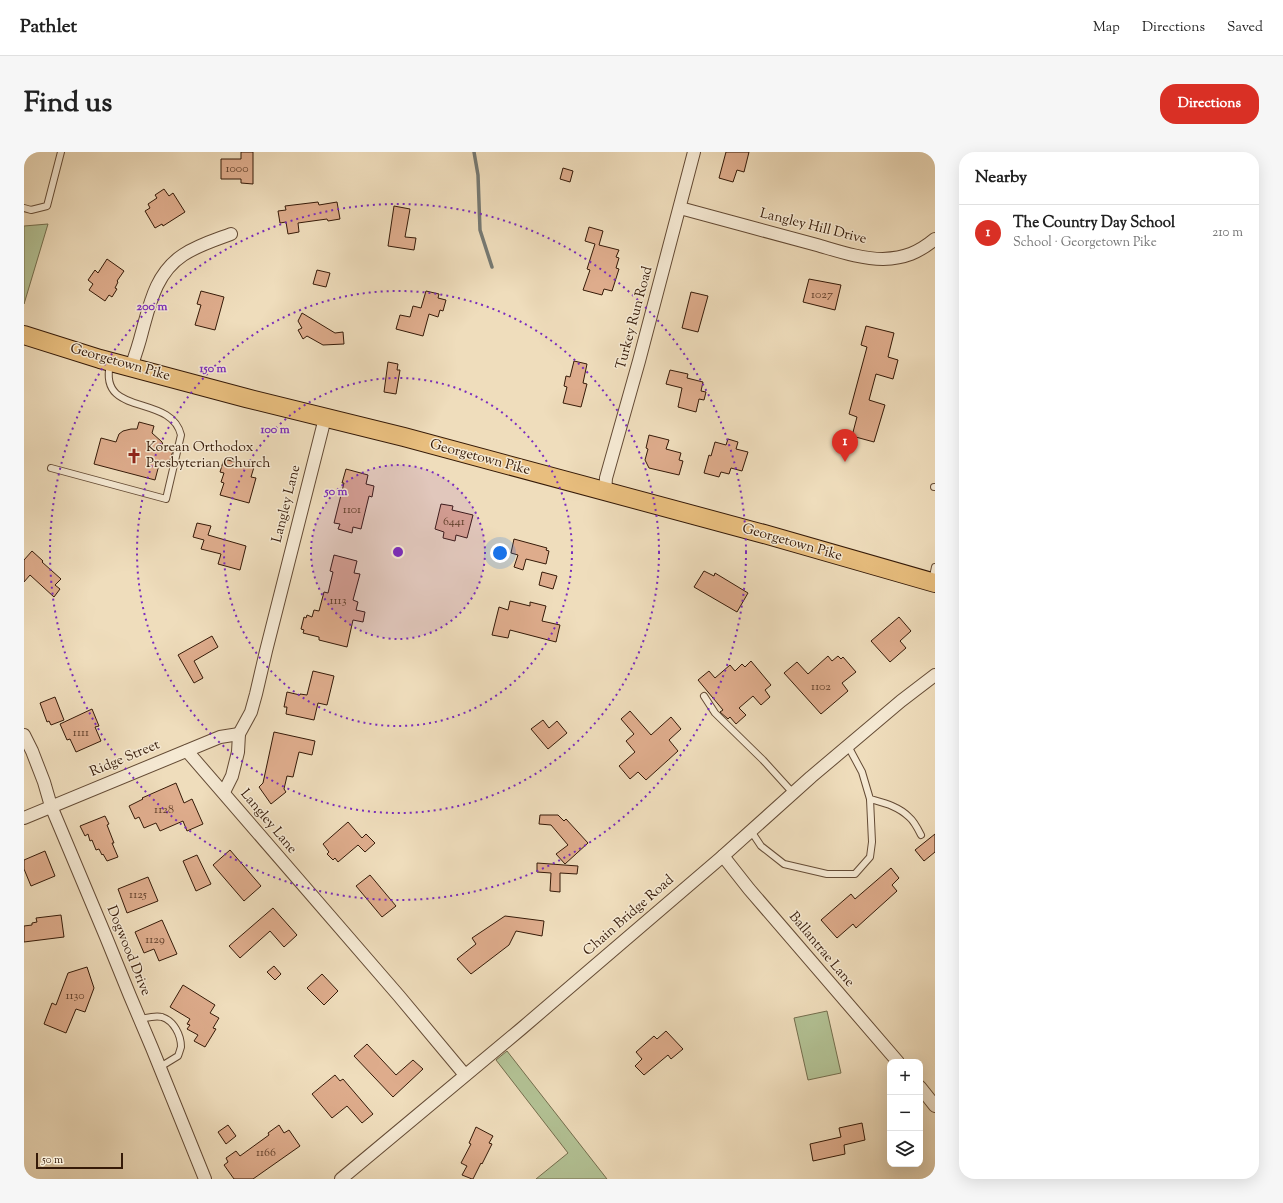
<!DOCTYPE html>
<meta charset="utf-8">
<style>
body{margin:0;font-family:"Sorts Mill Goudy",serif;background:#f6f6f6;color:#222}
.controls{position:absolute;right:12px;bottom:12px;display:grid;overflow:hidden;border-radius:8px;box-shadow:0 4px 16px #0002}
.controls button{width:36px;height:36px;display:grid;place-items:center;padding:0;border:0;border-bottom:1px solid #e0e0e0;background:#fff;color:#222;font:20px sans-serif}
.scale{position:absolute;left:12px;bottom:10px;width:87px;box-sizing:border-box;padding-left:4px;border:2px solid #351a08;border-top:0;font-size:11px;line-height:14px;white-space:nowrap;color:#351a08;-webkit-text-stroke:3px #f5e9d3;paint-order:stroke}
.you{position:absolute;left:476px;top:401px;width:14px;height:14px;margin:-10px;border:3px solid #fff;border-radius:50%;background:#1a73e8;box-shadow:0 0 0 6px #1a73e833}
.badge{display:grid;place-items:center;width:26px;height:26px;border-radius:50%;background:#d93025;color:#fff;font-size:13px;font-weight:700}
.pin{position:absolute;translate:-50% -33px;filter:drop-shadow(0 1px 2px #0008)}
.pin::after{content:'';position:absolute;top:21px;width:14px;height:12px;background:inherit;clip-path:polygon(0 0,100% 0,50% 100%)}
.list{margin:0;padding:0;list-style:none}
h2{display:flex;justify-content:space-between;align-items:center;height:52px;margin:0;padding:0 16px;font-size:17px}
h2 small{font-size:13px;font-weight:400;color:#767676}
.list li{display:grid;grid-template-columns:26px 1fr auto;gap:12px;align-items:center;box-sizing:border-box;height:56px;padding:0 16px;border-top:1px solid #e0e0e0}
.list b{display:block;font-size:15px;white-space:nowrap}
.list p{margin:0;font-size:13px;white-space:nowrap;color:#767676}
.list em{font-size:13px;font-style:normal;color:#767676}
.icon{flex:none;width:22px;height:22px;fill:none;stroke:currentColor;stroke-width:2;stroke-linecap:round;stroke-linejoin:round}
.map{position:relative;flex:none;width:911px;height:1027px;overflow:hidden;border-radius:16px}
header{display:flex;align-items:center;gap:24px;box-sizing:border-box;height:56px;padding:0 20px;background:#fff;border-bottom:1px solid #e0e0e0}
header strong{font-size:19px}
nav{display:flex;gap:22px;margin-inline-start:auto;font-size:14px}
.intro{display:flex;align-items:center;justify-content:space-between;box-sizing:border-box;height:96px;padding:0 24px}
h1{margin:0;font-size:28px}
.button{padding:10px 18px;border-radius:16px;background:#d93025;color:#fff;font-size:14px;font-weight:700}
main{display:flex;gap:24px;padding:0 24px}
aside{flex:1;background:#fff;border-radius:16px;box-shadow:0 4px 16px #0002}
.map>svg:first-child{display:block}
.green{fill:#b3c295;stroke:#746e4e}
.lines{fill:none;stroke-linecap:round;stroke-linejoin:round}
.stream{stroke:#757973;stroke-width:3.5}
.building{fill:#deac8c;stroke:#351a08}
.service-casing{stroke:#644b35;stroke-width:8}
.minor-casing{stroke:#644b35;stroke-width:14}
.primary-casing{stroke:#351a08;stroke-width:20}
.service{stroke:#f5e9d3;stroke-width:6}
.minor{stroke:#f5e9d3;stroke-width:12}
.primary{stroke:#e8be7e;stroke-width:18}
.ring{fill:none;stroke:#7b2cbf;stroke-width:2;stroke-dasharray:2 4}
.labels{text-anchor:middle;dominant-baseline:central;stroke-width:3;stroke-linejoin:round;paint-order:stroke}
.number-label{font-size:12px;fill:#5f3e29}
.street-label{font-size:14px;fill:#351a08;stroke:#f5e9d3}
.poi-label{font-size:14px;fill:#351a08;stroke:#f5e9d3;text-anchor:start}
.centre{fill:#7b2cbf;stroke:#f5e9d3;stroke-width:2}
.ring-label{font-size:12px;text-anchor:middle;font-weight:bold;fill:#7b2cbf;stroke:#f5e9d3;stroke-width:3;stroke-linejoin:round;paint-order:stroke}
</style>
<header>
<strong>Pathlet</strong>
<nav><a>Map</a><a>Directions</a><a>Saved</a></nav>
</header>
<div class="intro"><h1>Find us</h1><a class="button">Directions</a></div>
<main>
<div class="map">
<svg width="911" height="1027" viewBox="0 0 911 1027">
<rect width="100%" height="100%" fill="#efddbc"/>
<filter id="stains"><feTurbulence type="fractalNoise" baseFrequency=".005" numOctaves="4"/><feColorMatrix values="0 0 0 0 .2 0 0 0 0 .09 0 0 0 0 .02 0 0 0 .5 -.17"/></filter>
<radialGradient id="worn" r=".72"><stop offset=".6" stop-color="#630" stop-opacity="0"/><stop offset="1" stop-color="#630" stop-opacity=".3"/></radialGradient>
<!-- green -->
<g class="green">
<path d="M24 72 0 152V74Z"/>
<path d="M803 859 817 921 784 928 770 866Z"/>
<path d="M483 899 583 1027H512L544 1001 472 908Z"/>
</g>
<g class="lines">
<!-- stream -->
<path class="stream" d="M450 0 454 23 456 78 468 115"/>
</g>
<!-- building -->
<g class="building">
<path d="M217 0H229V32L217 31V27H197V7H217Z"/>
<path d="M702 0H725L720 20 713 18 709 30 695 26Z"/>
<path d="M539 16 549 19 546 30 536 27Z"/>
<path d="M140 37 145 44 149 41 161 60 139 74 138 72 131 76 121 59 126 56 124 52 133 46 131 43Z"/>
<path d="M294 50 295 53 313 50 316 67 304 69 303 67 274 71 275 80 264 82 262 70 256 71 254 59 262 58 261 54Z"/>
<path d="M370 54 386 57 381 85 392 86 390 98 364 94Z"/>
<path d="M565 75 579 79 575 93 595 98 592 105 595 106 592 116 595 117 588 139 580 137 578 143 559 138 566 118 563 117 571 92 561 89Z"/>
<path d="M83 107 100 119 93 129 94 130 91 136 93 137 88 145 85 143 81 149 65 138 69 132 64 128 71 118 74 121Z"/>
<path d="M293 118 306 121 302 135 289 132Z"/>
<path d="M785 127 817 133 811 158 779 150Z"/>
<path d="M177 139 200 145 191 178 171 173 177 153 173 152Z"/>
<path d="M402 139 415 142 414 146 422 148 419 159 416 158 414 165 405 162 399 184 372 177 376 163 386 165 389 154 397 156Z"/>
<path d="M667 140 684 144 674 180 658 176Z"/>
<path d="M278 161 311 181 319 180 320 192 299 193 283 184 279 187 274 178 278 176 274 169Z"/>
<path d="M842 174 870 181 864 205 874 208 869 227 852 222 845 248 861 253 850 290 828 284 833 265 825 262 843 195 837 193Z"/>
<path d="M550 209 563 212 559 231 563 232 557 255 539 251 543 235 540 234 542 224 546 225Z"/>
<path d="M364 210 374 212 373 218H376L372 242 360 240Z"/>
<path d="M646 218 664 222 663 226 679 230 677 239 682 240 680 248 675 247 672 260 654 255 658 236 642 232Z"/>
<path d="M115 270 130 274 128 281 138 290 140 296 149 299 145 311 136 309 131 328 70 312 77 286 92 290 95 282 99 279 107 277H113Z"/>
<path d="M625 283 645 288 642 297 657 301 655 308 659 309 655 323 625 316 621 308 624 297 622 296Z"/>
<path d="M704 287 714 290 712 297 724 300 718 319 707 316 705 322 697 320 695 325 680 321 685 303 687 304 691 290 702 293Z"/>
<path d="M200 307 230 315 227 325 232 326 225 351 196 343 200 331 197 330 200 321 196 320Z"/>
<path d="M322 317 344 323 342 332 350 334 348 345 345 344 337 377 329 375 328 381 314 377 316 372 310 371 320 331H318Z"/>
<path d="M417 352 429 354 428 358 449 363 443 386 432 383 431 389 419 386 420 380 411 377Z"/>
<path d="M173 371 187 374 184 383 222 394 216 418 194 412 197 402 177 397 180 388 169 385Z"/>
<path d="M490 387 523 396 522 398 525 399 522 412 502 407 499 418 490 415 494 403 487 401Z"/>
<path d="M8 399 19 409 18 410 37 427 31 433 36 437 30 445 6 423 0 430V408Z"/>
<path d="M310 403 333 409 330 421 336 422 329 448 334 450 332 458 341 460 339 470 329 468 323 495 295 488V485L279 481 280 478 277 477 280 465 282 466 283 463 288 465 290 458 295 459 300 440 304 441 309 420 306 419Z"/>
<path d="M680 419 690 424 691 421 724 441 713 460 670 435Z"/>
<path d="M518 420 533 424 529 437 515 433Z"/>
<path d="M486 449 506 454V450L522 454 518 469 536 473 532 490 486 478 484 486 468 483 475 455 484 458Z"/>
<path d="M875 465 887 479 876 489 882 496 866 510 847 489Z"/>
<path d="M188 484 194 495 170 509 179 526 170 531 154 503Z"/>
<path d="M804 504 808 509 814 504 817 507 819 505 832 520 818 531 824 539 797 562 760 521 773 510 784 522Z"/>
<path d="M727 509 747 533 741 538 746 545 737 553 729 544 715 556 722 563 712 572 706 565 704 567 696 560 699 558 674 528 685 519 691 526 706 513 711 519 718 512 721 515Z"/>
<path d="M289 519 310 524 303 553 294 551 290 568 262 562 263 555H260L263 540 276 543V542L283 543Z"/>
<path d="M31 545 40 568 27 573 25 569 23 570 16 551Z"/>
<path d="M68 557 75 574 71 575 77 589 52 600 46 587 43 588 36 572Z"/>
<path d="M606 559 627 583 647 565 657 577 645 588 654 599 622 628 614 620 606 627 595 614 611 600 602 589 610 582 597 567Z"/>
<path d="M519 568 525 576 533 569 543 581 524 597 507 577Z"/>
<path d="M250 580 291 589 288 603 275 600 269 625 263 624 260 637 262 640 247 652 235 635 239 631Z"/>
<path d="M152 631 160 651 168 647 179 672 163 679 159 669 136 679 132 671 120 676 115 665 111 667 105 654 119 647 118 646Z"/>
<path d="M516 663H534L540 669 542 667 564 691 541 712 532 702 544 693 527 673 515 672Z"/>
<path d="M81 664 85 672 83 673 90 691H88L94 705 83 709 79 702 78 703 75 697 72 698 68 688 66 689 64 682 61 684 56 674Z"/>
<path d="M324 670 338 686 342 682 351 691 341 700 334 693 314 710 311 706 309 708 303 702 305 700 299 692Z"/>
<path d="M911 682V700L900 709 891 698Z"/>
<path d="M206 698 237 734 220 749 189 713Z"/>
<path d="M21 699 31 724 7 734 0 717V708Z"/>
<path d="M173 703 187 732 172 739 159 709Z"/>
<path d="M513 711 554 714 553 722 536 721V740L526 739 527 721 513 720Z"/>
<path d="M867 716 875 726 868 733 873 739 832 776 829 772 813 786 797 768 827 742 831 747Z"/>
<path d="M346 723 372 754 358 765 332 734Z"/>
<path d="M124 725 134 749 103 761 94 737Z"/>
<path d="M249 756 273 783 260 795 246 779 216 806 205 794Z"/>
<path d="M37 763 40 785 0 790V774L8 773V771L13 770 12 766Z"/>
<path d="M481 764 520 769 518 784 492 779 485 793 447 822 433 807 452 792 448 786Z"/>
<path d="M138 768 153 802 135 809 130 797 120 801 111 780Z"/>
<path d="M250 814 257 822 251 828 243 820Z"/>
<path d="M63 815 70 836 61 860 52 857 42 881 20 872 28 851 32 853 44 821Z"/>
<path d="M298 822 314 839 300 853 283 836Z"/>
<path d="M159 833 191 853 186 861 195 866 189 876 192 877 181 895 170 889 174 883 163 877 166 873 163 872 166 867 146 855Z"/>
<path d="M642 879 659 897 647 907 644 903 620 923 611 914 618 907 612 900 630 884 633 887Z"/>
<path d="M343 892 372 923 389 908 399 917 369 945 330 904Z"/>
<path d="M311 923 316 929 319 927 349 962 338 971 323 954 308 966 288 942Z"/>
<path d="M838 971 841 988 820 993 821 1002 789 1009 786 992 817 985 815 976Z"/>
<path d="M204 973 212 984 202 992 194 980Z"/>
<path d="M255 973 260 981 265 978 276 994 229 1027H210L200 1013 204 1010 202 1006 212 999 216 1004 245 983 244 981Z"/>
<path d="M452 975 469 984 465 991 468 992 458 1012 457 1011 449 1027H448L438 1023 443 1014 437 1011 447 992 445 991Z"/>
</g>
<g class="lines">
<defs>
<g id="service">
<path d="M0 56 7 58 23 54 37 0"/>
<path d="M27 316 142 347 157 283C147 241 74 266 86 212"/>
<path d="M910 335H911"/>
<path d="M908 429 911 415"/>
<path d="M680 544 691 561 739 608 769 641"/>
<path d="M824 594 838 620 846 647C860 651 874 654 885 665 890 669 894 677 897 683"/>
<path d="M727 679 737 694 760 712 803 722H831L846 705 848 690 846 647"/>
<path d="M116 867C122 866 131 863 138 865 150 869 157 883 157 895 156 898 155 902 154 904L136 915"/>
</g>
<g id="minor">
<path d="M656 56C702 68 747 81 793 93 814 99 837 107 859 107 881 106 894 101 911 87"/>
<path d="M107 215C111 204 115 192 118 180 126 151 132 121 159 103 174 93 191 88 207 82"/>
<path d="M581 340 582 326 615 209 670 0"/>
<path d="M0 583 8 599 20 630 27 654 82 785 106 844 128 896 181 1027"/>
<path d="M163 599 375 844 441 923"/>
<path d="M200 640 208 624 214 600 215 582 227 560 232 542 242 499 301 266"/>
<path d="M0 666 196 585 215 582"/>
<path d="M699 704 725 737 874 910"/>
<path d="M896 935 911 954"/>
<path d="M317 1027 497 877 699 704 787 625 877 549 911 523"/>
</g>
<path id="primary" d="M0 183 76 207 222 246 380 285 740 382 911 431"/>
</defs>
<!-- service casing -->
<use href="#service" class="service-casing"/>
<!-- minor casing -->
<use href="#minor" class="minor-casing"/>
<!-- primary casing -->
<use href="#primary" class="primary-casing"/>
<!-- service -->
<use href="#service" class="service"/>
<!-- minor -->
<use href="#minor" class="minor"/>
<!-- primary -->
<use href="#primary" class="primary"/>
</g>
<!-- distance rings -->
<circle cx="374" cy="400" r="87" fill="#7b2cbf" fill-opacity=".12"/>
<g class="ring">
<circle cx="374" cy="400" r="87"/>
<circle cx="374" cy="400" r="174"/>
<circle cx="374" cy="400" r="261"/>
<circle cx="374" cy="400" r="348"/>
</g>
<!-- icons -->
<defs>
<symbol id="church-bare" viewBox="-9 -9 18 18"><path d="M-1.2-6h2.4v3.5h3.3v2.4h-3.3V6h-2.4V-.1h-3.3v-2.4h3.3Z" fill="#8f2418" stroke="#f5e9d3" stroke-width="2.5" paint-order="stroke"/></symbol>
</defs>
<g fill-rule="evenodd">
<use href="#church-bare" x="99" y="293" width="22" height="22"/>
</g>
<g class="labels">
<!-- number labels -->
<g class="number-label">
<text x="213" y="17">1000</text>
<text x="798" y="143">1027</text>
<text x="328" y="358">1101</text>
<text x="430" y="370">6441</text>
<text x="314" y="449">1113</text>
<text x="797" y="535">1102</text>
<text x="57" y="581">1111</text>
<text x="140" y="658">1128</text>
<text x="114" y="743">1125</text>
<text x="131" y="788">1129</text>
<text x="51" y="844">1130</text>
<text x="242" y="1001">1166</text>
</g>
<!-- street labels -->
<g class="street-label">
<text transform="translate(789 75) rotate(14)">Langley Hill Drive</text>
<text transform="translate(611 166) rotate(-75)">Turkey Run Road</text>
<text transform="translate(96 211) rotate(16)">Georgetown Pike</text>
<text transform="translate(456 306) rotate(15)">Georgetown Pike</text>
<text transform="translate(263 352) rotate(-76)">Langley Lane</text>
<text transform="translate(768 391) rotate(16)">Georgetown Pike</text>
<text transform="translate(101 607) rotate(-23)">Ridge Street</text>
<text transform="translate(244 670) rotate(50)">Langley Lane</text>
<text transform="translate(605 764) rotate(-41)">Chain Bridge Road</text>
<text transform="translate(797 798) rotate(50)">Ballantrae Lane</text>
<text transform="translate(104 799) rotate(68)">Dogwood Drive</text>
</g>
<!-- poi labels -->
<g class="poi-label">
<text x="122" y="296">Korean Orthodox<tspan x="122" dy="16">Presbyterian Church</tspan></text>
</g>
</g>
<circle cx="374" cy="400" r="6" class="centre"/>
<g class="ring-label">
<text x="128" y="158">200 m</text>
<text x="189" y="220">150 m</text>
<text x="251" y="281">100 m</text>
<text x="312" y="343">50 m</text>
</g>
<rect width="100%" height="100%" filter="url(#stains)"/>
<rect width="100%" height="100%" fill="url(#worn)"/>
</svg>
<div class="controls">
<button>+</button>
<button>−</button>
<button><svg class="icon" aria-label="layers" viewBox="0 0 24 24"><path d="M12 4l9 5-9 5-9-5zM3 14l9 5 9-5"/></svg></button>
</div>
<div class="scale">50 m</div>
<div class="you"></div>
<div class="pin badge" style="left:821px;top:310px">1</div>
</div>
<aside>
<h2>Nearby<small></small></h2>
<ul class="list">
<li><span class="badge">1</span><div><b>The Country Day School</b><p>School · Georgetown Pike</p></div><em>210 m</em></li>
</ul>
</aside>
</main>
